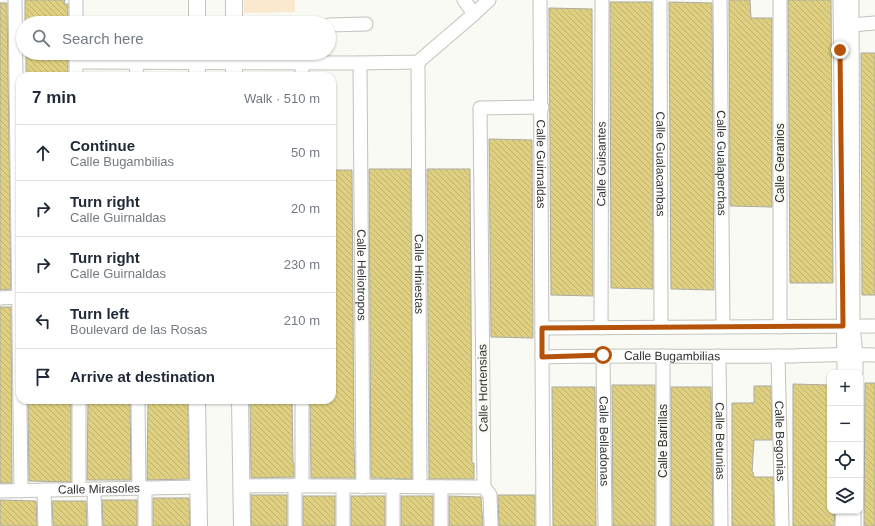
<!DOCTYPE html>
<meta charset="utf-8">
<style>
body{margin:0;font-family:Arial,sans-serif;background:#f6f6f7;color:#1f2937}
.controls{position:absolute;right:12px;bottom:12px;display:grid;overflow:hidden;border-radius:8px;box-shadow:0 1px 3px #0004}
.controls button{width:36px;height:36px;display:grid;place-items:center;padding:0;border:0;border-bottom:1px solid #e0e1e3;background:#fff;color:#1f2937;font:20px sans-serif}
.stop{position:absolute;width:12px;height:12px;margin:-9px;border:3px solid #b45309;border-radius:50%;background:#fff}
.stop.end{background:#b45309;border-color:#fff;box-shadow:0 1px 4px #0008}
.list{margin:0;padding:0;list-style:none}
h2{display:flex;justify-content:space-between;align-items:center;height:52px;margin:0;padding:0 16px;font-size:17px}
h2 small{font-size:13px;font-weight:400;color:#747a83}
.list li{display:grid;grid-template-columns:26px 1fr auto;gap:12px;align-items:center;box-sizing:border-box;height:56px;padding:0 16px;border-top:1px solid #e0e1e3}
.list b{display:block;font-size:15px;white-space:nowrap}
.list p{margin:0;font-size:13px;white-space:nowrap;color:#747a83}
.list em{font-size:13px;font-style:normal;color:#747a83}
.icon{flex:none;width:22px;height:22px;fill:none;stroke:currentColor;stroke-width:2;stroke-linecap:round;stroke-linejoin:round}
.map{position:relative;flex:none;width:875px;height:526px;overflow:hidden}
.search{position:absolute;background:#fff;box-shadow:0 1px 3px #0004;left:16px;top:16px;width:320px;height:44px;display:flex;align-items:center;gap:10px;box-sizing:border-box;padding:0 14px;border-radius:22px;color:#747a83;font-size:15px}
.panel{position:absolute;background:#fff;box-shadow:0 1px 3px #0004;left:16px;top:72px;width:320px;height:332px;border-radius:12px}
.map>svg:first-child{display:block}
.park{fill:#fae9cf}
.building{fill:url(#building-back-hatch);stroke:#acaba4}
.lines{fill:none;stroke-linecap:round;stroke-linejoin:round}
.minor-casing{stroke:#c1c3bc;stroke-width:15}
.major-casing{stroke:#c1c3bc;stroke-width:18}
.minor{stroke:#fff;stroke-width:13}
.major{stroke:#fff;stroke-width:16}
.route{stroke:#b45309;stroke-width:5}
.labels{text-anchor:middle;dominant-baseline:central;stroke-width:4;stroke-linejoin:round;paint-order:stroke}
.street-label{font-size:12px;fill:#31322f;stroke:#f8faf3}
</style>
<div class="map">
<svg width="875" height="526" viewBox="0 0 875 526">
<defs>
<pattern id="building-back-hatch" width="6" height="6" patternUnits="userSpaceOnUse"><rect width="6" height="6" fill="#ded080"/><path d="M-1 5l2 2M0 0l6 6M5-1l2 2" fill="none" stroke="#bfb36f"/></pattern>
</defs>
<rect width="100%" height="100%" fill="#f8faf3"/>
<!-- park -->
<path class="park" d="M244 0H295V12L244 13Z"/>
<!-- building -->
<g class="building">
<path d="M25 0H65L64 4H68V23H25Z"/>
<path d="M729 0H750L751 18H772V207L730 206Z"/>
<path d="M788 0H831L833 283H790Z"/>
<path d="M610 2H652L653 289 611 288Z"/>
<path d="M669 2 712 3 714 290 671 289Z"/>
<path d="M0 3H7L11 289 0 290Z"/>
<path d="M549 8 592 9 593 296 551 295Z"/>
<rect x="26" y="53" width="42" height="23"/>
<path d="M861 53H875V295H862Z"/>
<path d="M489 139 532 140 533 338 491 337Z"/>
<path d="M369 169H411L412 479 371 478Z"/>
<path d="M427 169H470L472 447V463H474V479H429Z"/>
<path d="M332 170H352L354 448 355 478H311L310 400H332Z"/>
<path d="M0 307H11L12 483H0Z"/>
<path d="M865 383H875V526H864Z"/>
<path d="M793 384 830 385V511H835L834 526H793Z"/>
<path d="M612 385H655V526H613Z"/>
<path d="M754 386H771L772 440H754L752 472H753L754 477H773L774 526H732V403H754Z"/>
<path d="M552 387H595L596 526H553Z"/>
<path d="M671 387H711L713 526H671Z"/>
<path d="M28 400H71V482L29 481Z"/>
<path d="M88 400H130L131 480H87Z"/>
<path d="M148 400H188L189 479 147 480Z"/>
<path d="M250 400H292L293 463H294V477L251 478Z"/>
<rect x="251" y="495" width="36" height="31"/>
<path d="M498 495H535V526H499Z"/>
<rect x="303" y="496" width="32" height="30"/>
<rect x="351" y="496" width="34" height="30"/>
<rect x="401" y="496" width="32" height="30"/>
<path d="M449 496 481 497 483 526H449Z"/>
<path d="M153 498H189L190 526H153Z"/>
<path d="M0 500 36 501 37 526H0Z"/>
<path d="M102 500H137V526H103Z"/>
<path d="M52 501H86L87 526H53Z"/>
</g>
<g class="lines">
<defs>
<g id="minor">
<path d="M15 0 21 491"/>
<path d="M464 0 474 14"/>
<path id="s1" d="M540 0 543 526"/>
<path id="s2" d="M660 0 661 327"/>
<path id="s3" d="M720 0 723 327"/>
<path d="M780 0V327"/>
<path d="M840 0 844 373"/>
<path d="M852 0 853 326 856 354V373"/>
<path d="M76 23V0"/>
<path d="M329 25 366 24"/>
<path d="M852 25 875 23"/>
<path d="M76 54V76"/>
<path d="M76 62 360 63 418 62 474 14 489 0"/>
<path d="M136 62 137 76"/>
<path id="s4" d="M418 62 420 487"/>
<path d="M302 63V76"/>
<path id="s5" d="M360 63 363 487"/>
<path d="M0 298 18 297"/>
<path d="M542 328 875 326"/>
<path id="s6" d="M601 328 602 0"/>
<path id="s7" d="M603 355 605 526"/>
<path id="s8" d="M719 356 721 526"/>
<path id="s9" d="M778 356 782 526"/>
<path id="s10" d="M542 357C621 355 699 357 777 356 810 356 842 353 875 355"/>
<path d="M79 400V489"/>
<path d="M138 400 139 488"/>
<path d="M302 400V486"/>
<path d="M295 485V526"/>
<path d="M241 486C322 485 403 487 484 487"/>
<path d="M393 486V526"/>
<path d="M343 487V526"/>
<path d="M441 487V526"/>
<path d="M484 487 480 108 542 107"/>
<path d="M484 487 490 495 491 526"/>
<path d="M145 488V526"/>
<path d="M94 489 95 526"/>
<path d="M44 490 45 526"/>
<path id="s11" d="M0 491 198 487"/>
<path d="M854 511V526"/>
<path d="M663 526V356"/>
<path d="M842 526 843 511"/>
</g>
<g id="major">
<path d="M197 0V23"/>
<path d="M234 0V23"/>
<path d="M197 53V76"/>
<path d="M234 53V76"/>
<path d="M197 400 199 526"/>
<path d="M240 400 242 526"/>
</g>
</defs>
<!-- minor casing -->
<use href="#minor" class="minor-casing"/>
<!-- major casing -->
<use href="#major" class="major-casing"/>
<!-- minor -->
<use href="#minor" class="minor"/>
<!-- major -->
<use href="#major" class="major"/>
</g>
<g class="lines">
<!-- route -->
<path class="route" d="M603 355 542 357V328L843 326 840 50"/>
</g>
<g class="labels">
<!-- street labels -->
<g class="street-label">
<text stroke="none"><textPath href="#s3" startOffset="163">Calle Gualaperchas</textPath></text>
<text transform="translate(780 163) rotate(-90)">Calle Geranios</text>
<text stroke="none"><textPath href="#s1" startOffset="164">Calle Guirnaldas</textPath></text>
<text stroke="none"><textPath href="#s6" startOffset="164">Calle Guisantes</textPath></text>
<text stroke="none"><textPath href="#s2" startOffset="164">Calle Gualacambas</textPath></text>
<text stroke="none"><textPath href="#s4" startOffset="212">Calle Hiniestas</textPath></text>
<text stroke="none"><textPath href="#s5" startOffset="212">Calle Heliotropos</textPath></text>
<text stroke="none"><textPath href="#s10" startOffset="130">Calle Bugambilias</textPath></text>
<text transform="translate(483 388) rotate(-91)">Calle Hortensias</text>
<text stroke="none"><textPath href="#s7" startOffset="86">Calle Belladonas</textPath></text>
<text transform="translate(663 441) rotate(-90)">Calle Barrillas</text>
<text stroke="none"><textPath href="#s8" startOffset="85">Calle Betunias</textPath></text>
<text stroke="none"><textPath href="#s9" startOffset="85">Calle Begonias</textPath></text>
<text stroke="none"><textPath href="#s11" startOffset="99">Calle Mirasoles</textPath></text>
</g>
</g>
</svg>
<div class="controls">
<button>+</button>
<button>−</button>
<button><svg class="icon" aria-label="locate" viewBox="0 0 24 24"><circle cx="12" cy="12" r="6"/><path d="M12 2v4M12 18v4M2 12h4M18 12h4"/></svg></button>
<button><svg class="icon" aria-label="layers" viewBox="0 0 24 24"><path d="M12 4l9 5-9 5-9-5zM3 14l9 5 9-5"/></svg></button>
</div>
<div class="stop" style="left:603px;top:355px"></div>
<div class="stop end" style="left:840px;top:50px"></div>
<div class="search"><svg class="icon" aria-label="search" viewBox="0 0 24 24"><circle cx="10" cy="10" r="6"/><path d="M15 15l6 6"/></svg>Search here</div>
<section class="panel">
<h2>7 min<small>Walk · 510 m</small></h2>
<ul class="list">
<li><svg class="icon" aria-label="ahead" viewBox="0 0 24 24"><path d="M12 20V5M6 11l6-6 6 6"/></svg><div><b>Continue</b><p>Calle Bugambilias</p></div><em>50 m</em></li>
<li><svg class="icon" aria-label="right" viewBox="0 0 24 24"><path d="M7 20v-9h11M14 6l5 5-5 5"/></svg><div><b>Turn right</b><p>Calle Guirnaldas</p></div><em>20 m</em></li>
<li><svg class="icon" aria-label="right" viewBox="0 0 24 24"><path d="M7 20v-9h11M14 6l5 5-5 5"/></svg><div><b>Turn right</b><p>Calle Guirnaldas</p></div><em>230 m</em></li>
<li><svg class="icon" aria-label="left" viewBox="0 0 24 24"><path d="M17 20v-9H6M10 6l-5 5 5 5"/></svg><div><b>Turn left</b><p>Boulevard de las Rosas</p></div><em>210 m</em></li>
<li><svg class="icon" aria-label="arrive" viewBox="0 0 24 24"><path d="M6 21V4h12l-3 4 3 4H6"/></svg><div><b>Arrive at destination</b></div></li>
</ul>
</section>
</div>
